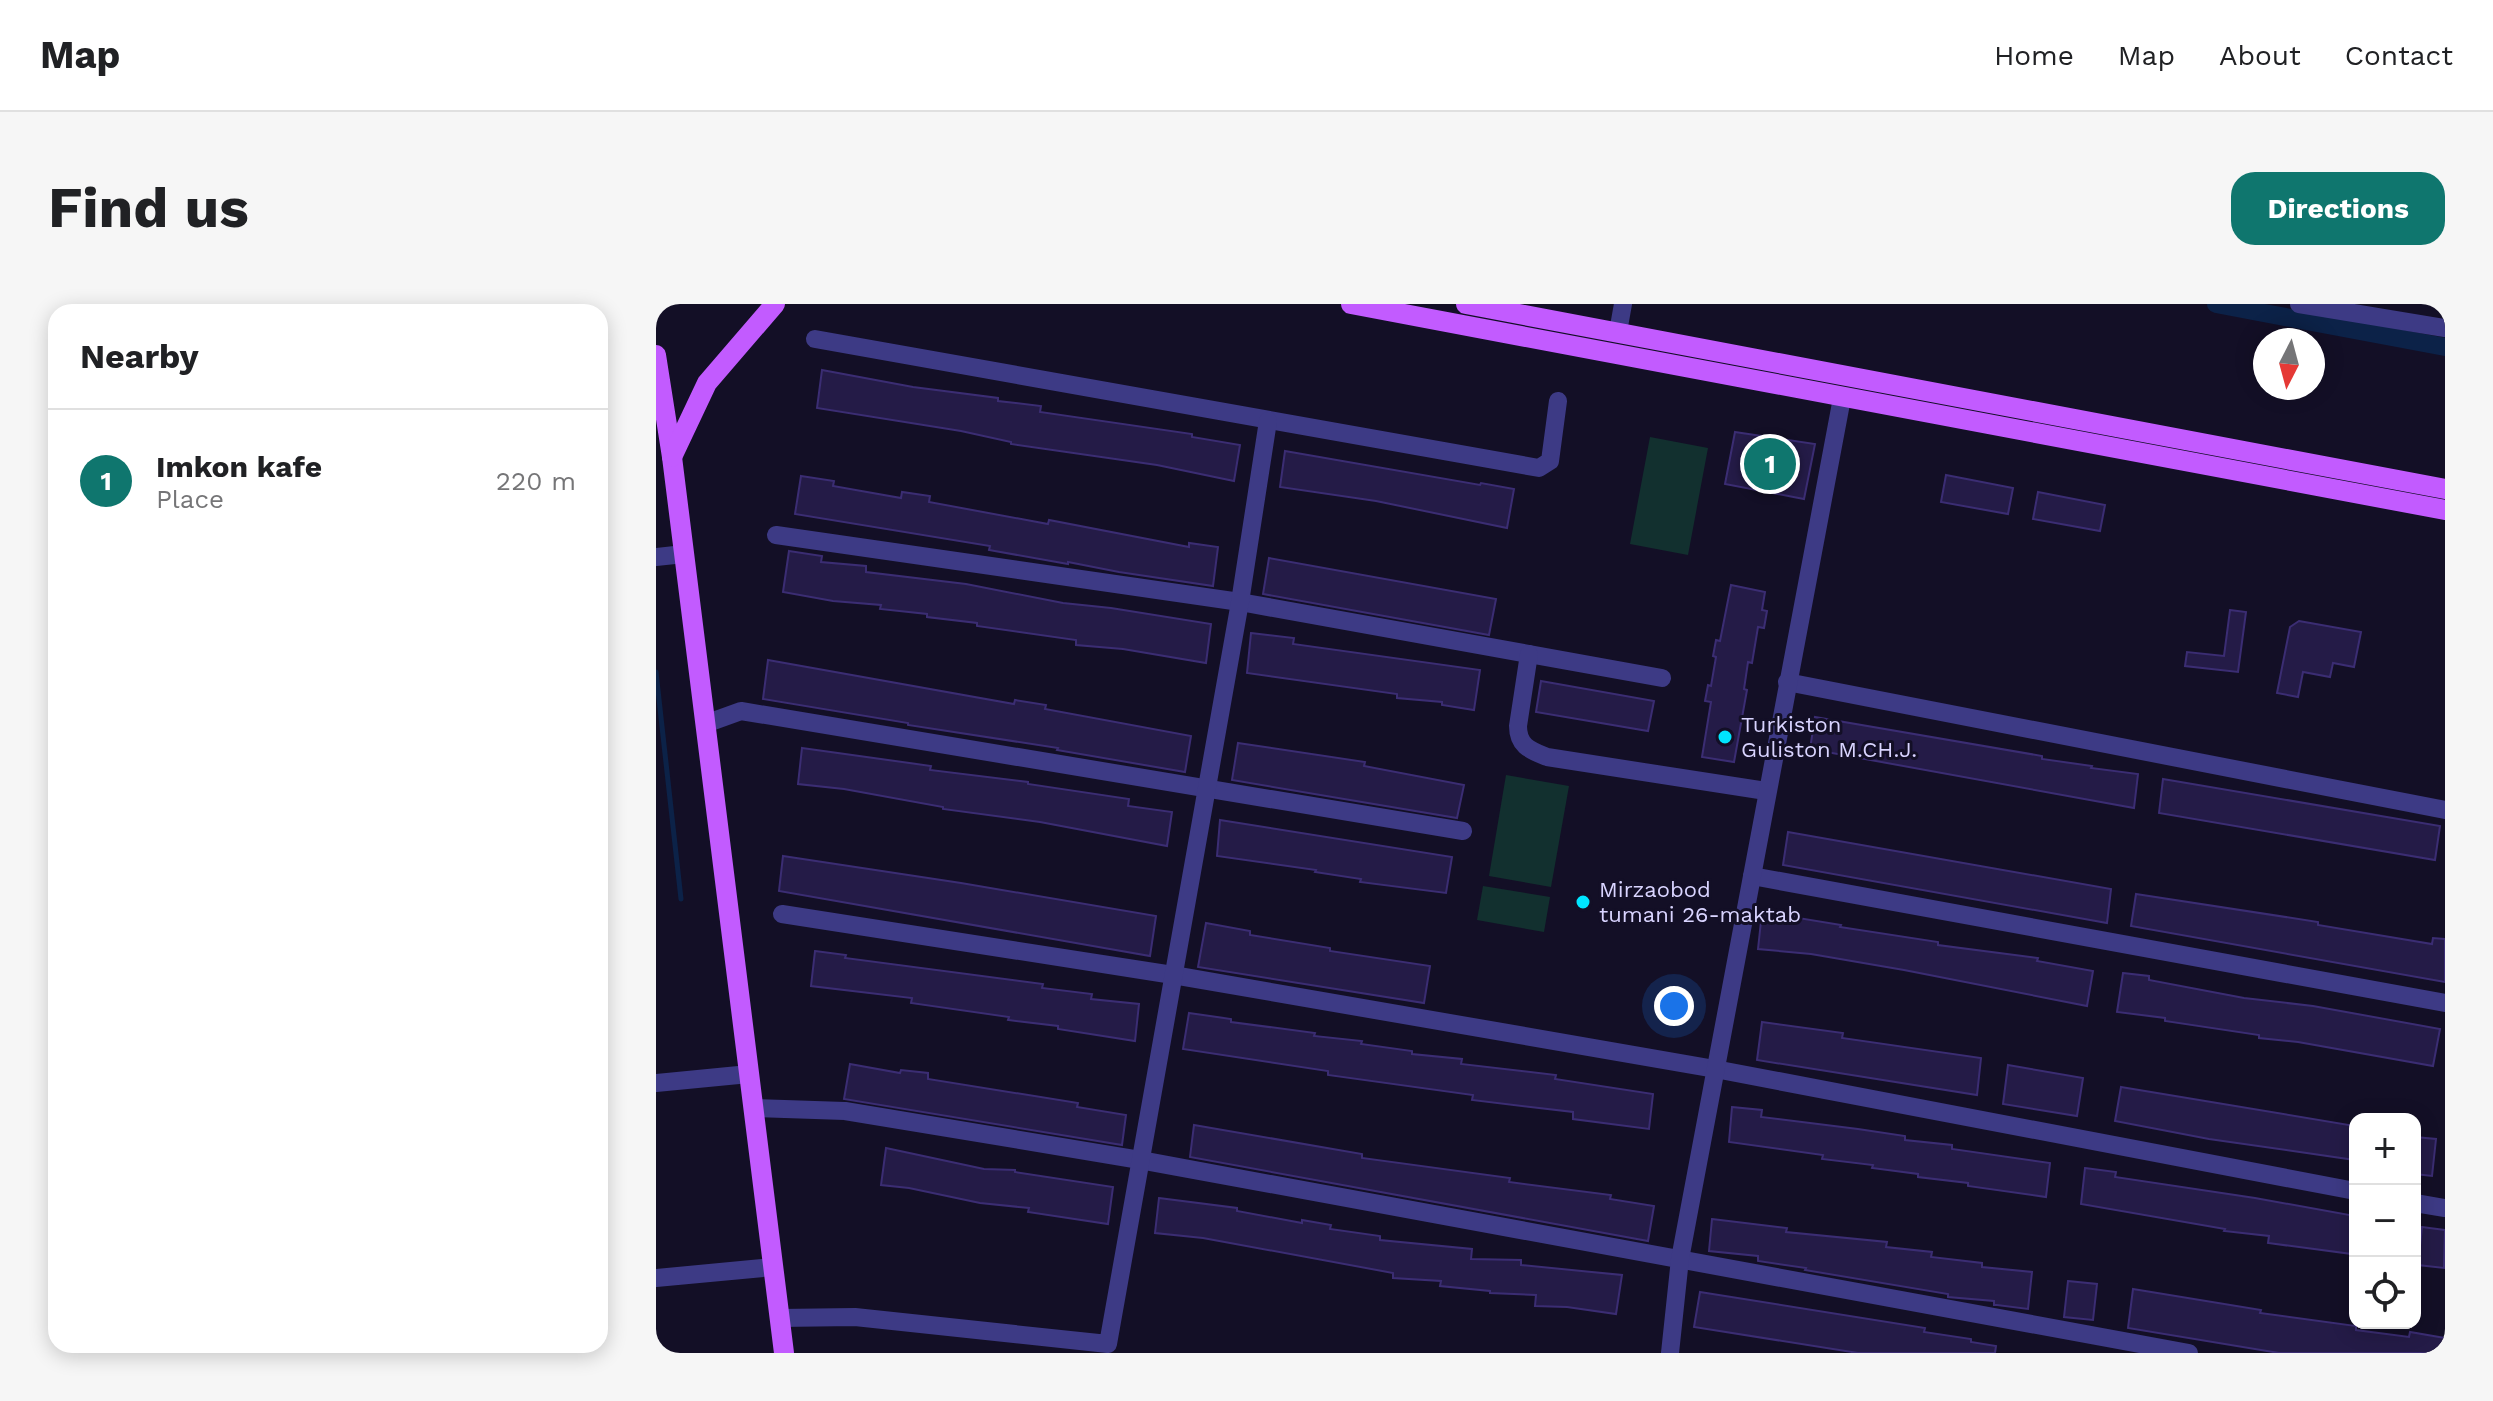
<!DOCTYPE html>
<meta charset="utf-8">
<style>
body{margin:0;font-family:"Work Sans",sans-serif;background:#f6f6f6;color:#202124}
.controls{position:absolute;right:24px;bottom:24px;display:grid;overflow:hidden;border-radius:16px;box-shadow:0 4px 20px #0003}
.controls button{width:72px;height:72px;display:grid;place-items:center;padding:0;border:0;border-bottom:2px solid #e0e0e0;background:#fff;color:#202124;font:40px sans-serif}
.compass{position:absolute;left:1597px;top:24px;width:72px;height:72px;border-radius:50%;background:#fff;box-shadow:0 4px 20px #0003;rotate:186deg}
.you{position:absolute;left:1018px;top:702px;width:28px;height:28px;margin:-20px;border:6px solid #fff;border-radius:50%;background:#1a73e8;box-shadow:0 0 0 12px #1a73e833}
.badge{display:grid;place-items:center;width:52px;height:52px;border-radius:50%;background:#0f766e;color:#fff;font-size:26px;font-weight:700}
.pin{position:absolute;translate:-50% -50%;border:4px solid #fff;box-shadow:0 2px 8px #0006}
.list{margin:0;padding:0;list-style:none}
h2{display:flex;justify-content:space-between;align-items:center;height:104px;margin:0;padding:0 32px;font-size:34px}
h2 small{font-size:26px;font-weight:400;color:#757577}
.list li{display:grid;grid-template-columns:52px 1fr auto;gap:24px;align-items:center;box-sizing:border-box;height:144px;padding:0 32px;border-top:2px solid #e0e0e0}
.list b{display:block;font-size:30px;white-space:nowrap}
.list p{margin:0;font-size:26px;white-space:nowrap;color:#757577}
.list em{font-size:26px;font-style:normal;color:#757577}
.icon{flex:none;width:44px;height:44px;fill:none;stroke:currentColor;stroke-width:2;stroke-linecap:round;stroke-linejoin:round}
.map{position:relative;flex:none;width:1789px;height:1049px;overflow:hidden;border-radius:24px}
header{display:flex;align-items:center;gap:48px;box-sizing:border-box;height:112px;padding:0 40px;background:#fff;border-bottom:2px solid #e0e0e0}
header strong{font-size:38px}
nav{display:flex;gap:44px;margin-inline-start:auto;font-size:28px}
.intro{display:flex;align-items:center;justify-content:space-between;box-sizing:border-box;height:192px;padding:0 48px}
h1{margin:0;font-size:56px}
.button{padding:20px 36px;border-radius:24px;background:#0f766e;color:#fff;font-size:28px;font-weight:700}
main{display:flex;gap:48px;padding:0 48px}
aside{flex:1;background:#fff;border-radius:24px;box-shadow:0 4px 20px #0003}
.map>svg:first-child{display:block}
.green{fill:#12302f}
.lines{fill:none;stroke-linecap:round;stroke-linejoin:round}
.stream{stroke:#0c2248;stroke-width:5}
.canal{stroke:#0c2248;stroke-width:18}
.building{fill:#241b47;stroke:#3b2d73;stroke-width:2}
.minor{stroke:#3d3a85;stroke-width:18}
.major{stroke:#c25bff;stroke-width:20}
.poi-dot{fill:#00e5ff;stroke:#130f26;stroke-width:3}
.labels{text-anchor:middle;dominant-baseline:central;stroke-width:6;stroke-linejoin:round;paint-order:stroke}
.poi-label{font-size:22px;fill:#d9d4ff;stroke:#130f26;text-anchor:start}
</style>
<header>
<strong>Map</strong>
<nav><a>Home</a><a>Map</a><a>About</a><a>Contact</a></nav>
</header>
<div class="intro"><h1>Find us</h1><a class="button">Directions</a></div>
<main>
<aside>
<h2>Nearby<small></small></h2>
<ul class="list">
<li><span class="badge">1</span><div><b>Imkon kafe</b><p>Place</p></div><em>220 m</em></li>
</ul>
</aside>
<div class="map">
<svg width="1789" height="1049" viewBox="0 0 1789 1049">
<rect width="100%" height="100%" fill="#130f26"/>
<!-- green -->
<g class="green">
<path d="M994 133 1052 144 1032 251 974 240Z"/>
<path d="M850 471 913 482 895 583 833 572Z"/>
<path d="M827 582 894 593 888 628 821 616Z"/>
</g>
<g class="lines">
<!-- stream -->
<path class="stream" d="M0 368 25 595"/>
<!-- canal -->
<path class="canal" d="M1560 0 1789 43"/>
</g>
<!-- building -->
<g class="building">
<path d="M166 66 257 83 342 94V97L385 102 384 108 536 130V133L584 141 578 177 501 161 355 140V138L305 127 161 104Z"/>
<path d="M1079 128 1159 140 1148 195 1069 180Z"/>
<path d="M629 147 824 181 825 179 858 185 851 224 720 197 624 183Z"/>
<path d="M1290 171 1357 184 1352 210 1285 198Z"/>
<path d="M145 172 178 177 177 182 245 194 246 188 274 192 273 198 392 220 393 216 533 243V239L562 243 557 282 463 268 412 258V260L333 246 334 242 139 210Z"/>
<path d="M1382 188 1449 201 1444 227 1377 215Z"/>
<path d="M133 247 166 252 165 258 210 262V268L310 280 407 299 455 304 555 320 550 359 467 345 420 341V336L321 322V319L271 313V310L224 305 225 301 177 297 127 288Z"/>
<path d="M613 254 840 295 833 331 607 290Z"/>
<path d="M1075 281 1109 288 1106 306 1111 307 1108 324 1102 323 1096 359 1092 358 1088 385 1091 386 1078 458 1046 453 1055 398 1049 397 1052 381 1055 382 1060 353 1057 352 1060 336 1064 337Z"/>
<path d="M1574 306 1590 308 1582 368 1529 362 1531 348 1568 352Z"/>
<path d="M1643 317 1705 328 1698 363 1677 359 1674 373 1647 368 1642 393 1621 389 1634 323Z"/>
<path d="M595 329 638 334 637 340 824 366 818 406 786 401V398L741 394V390L591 369Z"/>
<path d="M112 356 358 400 359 396 390 401 389 405 535 432 529 468 401 446 402 444 252 421V419L107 395Z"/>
<path d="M885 377 998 397 992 427 880 408Z"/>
<path d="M1159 413 1386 452V455L1436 462 1435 464 1482 470 1478 504 1154 445Z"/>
<path d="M582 439 709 458 708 462 808 481 801 514 576 476Z"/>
<path d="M146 444 275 462 274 466 372 478V480L473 495 472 502 516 508 511 542 384 518 287 505V503L188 485 142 480Z"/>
<path d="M1507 475 1784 522 1779 556 1503 509Z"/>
<path d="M564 516 796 553 790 589 704 578 705 575 659 568 660 566 561 552Z"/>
<path d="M1132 528 1455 585 1451 619 1127 561Z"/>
<path d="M127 552 305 579 500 612 494 652 123 587Z"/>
<path d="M1480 590 1662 618V621L1776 640 1777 634 1789 635V678L1475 622Z"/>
<path d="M1106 608 1142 612V614L1185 621 1184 623 1282 638V641L1382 654 1381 657 1437 667 1431 702 1248 666 1155 650 1102 645Z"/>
<path d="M550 619 594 627V631L674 644V647L774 662 768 699 542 663Z"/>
<path d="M159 647 190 651 189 654 387 680 386 684 436 690 435 695 483 700 479 737 402 725V722L352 716 353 713 255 699 256 694 155 682Z"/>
<path d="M1467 669 1493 672V676L1588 694 1657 702 1784 725 1777 762 1642 738 1603 734V731L1509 717V714L1461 708Z"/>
<path d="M533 709 575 715V718L659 729 658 732 706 737 705 740 756 747V750L806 755 805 760 900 771 899 775 997 790 993 825 917 815V808L816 796 817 791 672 771V767L527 745Z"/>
<path d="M1106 718 1187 729 1186 734 1325 754 1321 791 1101 756Z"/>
<path d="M194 760 244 769 245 766 272 769V775L422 799 421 803 470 811 466 841 188 795Z"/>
<path d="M1352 761 1427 774 1421 812 1347 800Z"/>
<path d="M1465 783 1699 822V856L1553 835 1459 817Z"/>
<path d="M1076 803 1106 806 1105 813 1202 825 1249 832V836L1296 841V845L1394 859 1390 893 1312 882V879L1262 873V870L1216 864 1217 861 1166 855 1167 851 1073 838Z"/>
<path d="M538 821 706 850V854L854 874 853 878 955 891 954 895 998 902 992 937 534 853Z"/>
<path d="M1759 833 1780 835 1776 872 1759 870Z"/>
<path d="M230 844 328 865 359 866V868L457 883 452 920 372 908 373 904 324 899 253 884 225 881Z"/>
<path d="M1429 864 1460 868 1459 873 1599 894 1699 912 1696 950 1612 939 1613 932 1568 927 1569 925 1425 900Z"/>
<path d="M503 894 581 904V907L646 919V916L675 921 674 925 724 932V936L816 945 815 955 865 956V961L966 971 960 1010 911 1003 879 1002 880 991 834 989V987L784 982 785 977 737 974V969L547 934 499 929Z"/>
<path d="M1056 915 1131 924 1130 928 1231 938 1230 943 1276 948 1275 953 1326 959V963L1376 968 1372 1005 1341 1001H1338V997L1292 993V990L1149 966 1150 964 1102 957V952L1053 947Z"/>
<path d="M1766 923 1789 926 1788 964 1762 961Z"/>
<path d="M1412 977 1441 980 1437 1016 1408 1013Z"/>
<path d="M1477 985 1605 1006 1604 1009 1700 1022V1026L1753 1033 1754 1028 1789 1034V1049H1623L1472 1024Z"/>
<path d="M1044 988 1269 1024 1268 1028 1315 1035V1038L1340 1042 1339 1049H1202L1038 1023Z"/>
</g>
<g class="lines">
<!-- minor -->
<g class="minor">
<path d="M1643 0 1789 24"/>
<path d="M962 28 967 0"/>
<path d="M159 35 883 164 894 157 902 97"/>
<path d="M120 231 584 298 1006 374"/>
<path d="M0 253 28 250"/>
<path d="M873 350 862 422C862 442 874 446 891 453L1110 487"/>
<path d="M1131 378 1789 506"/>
<path d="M49 420 85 407 807 527"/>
<path d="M1096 572 1789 699"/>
<path d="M126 610 517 671 1059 765 1699 887"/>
<path d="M0 779 93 770"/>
<path d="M98 804 189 807 484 856 1533 1049"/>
<path d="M1759 899 1789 904"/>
<path d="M0 974 117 963"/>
<path d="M123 1014 199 1013 452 1040 584 298 612 117"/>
<path d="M1014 1049 1024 955 1186 94"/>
</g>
<!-- major -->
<g class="major">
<path d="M695 0 1789 206"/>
<path d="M810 0 1789 185"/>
<path d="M0 51 16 153 128 1049"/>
<path d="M16 153 51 79 119 0"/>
</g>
</g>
<!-- markers -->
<g class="poi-dot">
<circle cx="1069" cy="433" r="8"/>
<circle cx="927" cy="598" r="8"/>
</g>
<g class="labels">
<!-- poi labels -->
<g class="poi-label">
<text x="1085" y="420">Turkiston<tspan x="1085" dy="25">Guliston M.CH.J.</tspan></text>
<text x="943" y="585">Mirzaobod<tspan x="943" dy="25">tumani 26-maktab</tspan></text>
</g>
</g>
</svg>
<div class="controls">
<button>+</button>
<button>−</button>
<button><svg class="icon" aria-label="locate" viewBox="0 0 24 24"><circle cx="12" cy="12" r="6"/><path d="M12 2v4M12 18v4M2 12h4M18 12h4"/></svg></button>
</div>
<svg class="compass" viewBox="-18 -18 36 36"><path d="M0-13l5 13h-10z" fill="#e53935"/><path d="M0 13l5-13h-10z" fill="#757577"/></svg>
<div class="you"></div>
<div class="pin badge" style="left:1114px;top:160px">1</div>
</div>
</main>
